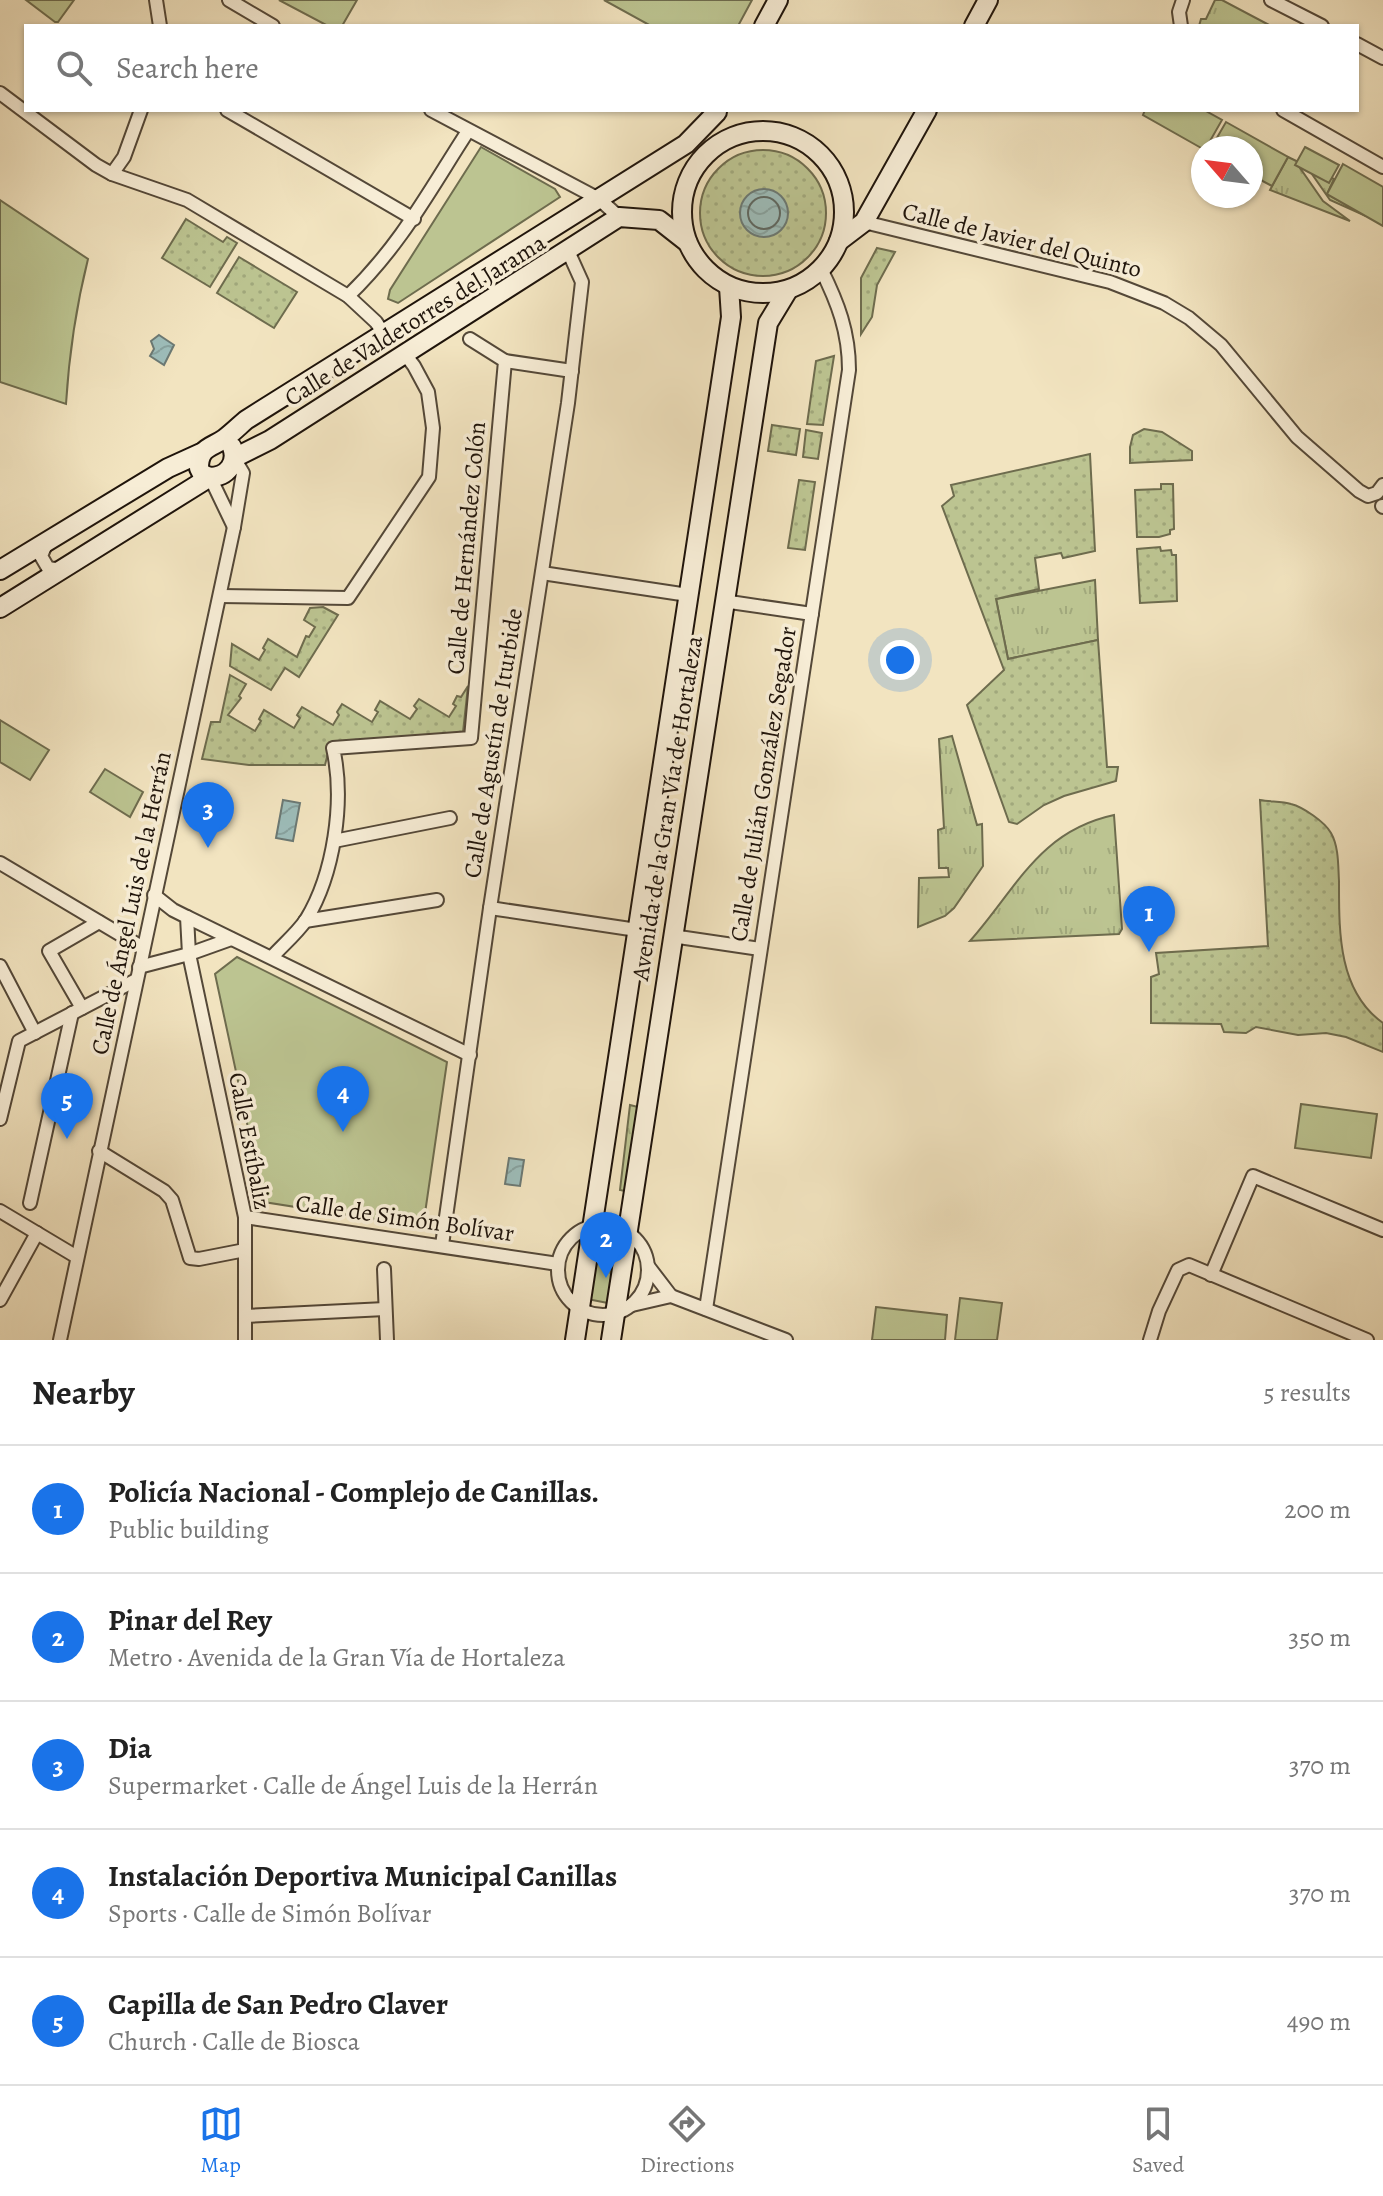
<!DOCTYPE html>
<meta charset="utf-8">
<style>
body{margin:0;font-family:Alegreya,serif;background:#f2f2f2;color:#222}
.compass{position:absolute;left:1191px;top:136px;width:72px;height:72px;border-radius:50%;background:#fff;box-shadow:0 2px 6px #0004;rotate:298deg}
.you{position:absolute;left:900px;top:660px;width:28px;height:28px;margin:-20px;border:6px solid #fff;border-radius:50%;background:#1a73e8;box-shadow:0 0 0 12px #1a73e833}
.badge{display:grid;place-items:center;width:52px;height:52px;border-radius:50%;background:#1a73e8;color:#fff;font-size:26px;font-weight:700}
.pin{position:absolute;translate:-50% -66px;filter:drop-shadow(0 2px 4px #0008)}
.pin::after{content:'';position:absolute;top:42px;width:28px;height:24px;background:inherit;clip-path:polygon(0 0,100% 0,50% 100%)}
.list{margin:0;padding:0;list-style:none}
h2{display:flex;justify-content:space-between;align-items:center;height:104px;margin:0;padding:0 32px;font-size:34px}
h2 small{font-size:26px;font-weight:400;color:#767676}
.list li{display:grid;grid-template-columns:52px 1fr auto;gap:24px;align-items:center;box-sizing:border-box;height:128px;padding:0 32px;border-top:2px solid #e0e0e0}
.list b{display:block;font-size:30px;white-space:nowrap}
.list p{margin:0;font-size:26px;white-space:nowrap;color:#767676}
.list em{font-size:26px;font-style:normal;color:#767676}
.icon{flex:none;width:44px;height:44px;fill:none;stroke:currentColor;stroke-width:2;stroke-linecap:round;stroke-linejoin:round}
.map{position:relative;flex:none;width:1383px;height:1340px;overflow:hidden}
.search{position:absolute;background:#fff;box-shadow:0 2px 6px #0004;left:24px;right:24px;top:24px;height:88px;display:flex;align-items:center;gap:20px;box-sizing:border-box;padding:0 28px;border-radius:0px;color:#767676;font-size:30px}
.sheet{height:744px;background:#fff}
nav{display:flex;justify-content:space-around;align-items:center;box-sizing:border-box;height:112px;border-top:2px solid #e0e0e0;background:#fff;font-size:22px;color:#767676}
nav a{display:grid;justify-items:center;gap:4px}
nav .on{color:#1a73e8}
.map>svg:first-child{display:block}
.grass{fill:url(#grass-tufts);stroke:#6e6c4e;stroke-width:2}
.park{fill:#bcc491;stroke:#6e6c4e;stroke-width:2}
.garden{fill:url(#garden-dots);stroke:#6e6c4e;stroke-width:2}
.water{fill:url(#water-waves);stroke:#6b7974;stroke-width:2}
.lines{fill:none;stroke-linecap:round;stroke-linejoin:round}
.shore{stroke:#5e6862;stroke-width:2}
.street-casing{stroke:#544838;stroke-width:16}
.secondary-casing{stroke:#1f140b;stroke-width:22}
.street{stroke:#f7edd6;stroke-width:12}
.secondary{stroke:#f7edd6;stroke-width:18}
.labels{text-anchor:middle;dominant-baseline:central;stroke-width:7;stroke-linejoin:round;paint-order:stroke}
.street-label{font-size:24px;fill:#1f140b;stroke:#f7edd6}
</style>
<div class="map">
<svg width="1383" height="1340" viewBox="0 0 1383 1340">
<defs>
<pattern id="grass-tufts" width="24" height="20" patternUnits="userSpaceOnUse" patternTransform="scale(2)"><rect width="24" height="20" fill="#bcc491"/><path d="M3 7l-1-3M5 7V3M7 7l1-3M15 17l-1-3M17 17v-4M19 17l1-3" fill="none" stroke="#a1a87c"/></pattern>
<pattern id="garden-dots" width="8" height="8" patternUnits="userSpaceOnUse" patternTransform="scale(2)"><rect width="8" height="8" fill="#bcc491"/><path d="M2 2h.1M6 6h.1" fill="none" stroke="#a1a87c" stroke-width="1.8" stroke-linecap="round"/></pattern>
<pattern id="water-waves" width="16" height="10" patternUnits="userSpaceOnUse" patternTransform="scale(2)"><rect width="16" height="10" fill="#9dbdba"/><path d="M0 5q4-4 8 0t8 0" fill="none" stroke="#87a29f"/></pattern>
</defs>
<rect width="100%" height="100%" fill="#f2e4c0"/>
<filter id="stains"><feTurbulence type="fractalNoise" baseFrequency=".0025" numOctaves="4"/><feColorMatrix values="0 0 0 0 .2 0 0 0 0 .09 0 0 0 0 .02 0 0 0 .5 -.17"/></filter>
<radialGradient id="worn" r=".72"><stop offset=".6" stop-color="#630" stop-opacity="0"/><stop offset="1" stop-color="#630" stop-opacity=".3"/></radialGradient>
<!-- grass -->
<g class="grass">
<path d="M1215 0H1222L1271 26H1199L1201 19H1206Z"/>
<path d="M1288 157 1334 179 1327 194 1366 216 1330 200 1307 167 1298 165 1323 201 1350 221 1270 190Z"/>
<path d="M1095 580 1098 640 1008 659 996 599Z"/>
<path d="M952 736 977 825 982 824 983 866 954 908 945 916 918 927 919 878 949 877 948 868H939L938 830 944 828 939 739Z"/>
<path d="M1114 815 1122 929 1119 934 970 941C1017 888 1039 831 1114 815Z"/>
<path d="M630 1105 638 1107 625 1191 620 1190Z"/>
<path d="M609 1237 618 1241 608 1303 587 1299 597 1238Z"/>
</g>
<!-- park -->
<g class="park">
<path d="M26 0H74L58 22H55Z"/>
<path d="M279 0H357L342 26H328Z"/>
<path d="M604 0H752L738 26H651Z"/>
<path d="M1145 110H1204L1222 120 1206 148 1203 149 1143 115Z"/>
<path d="M1226 122 1288 157 1272 186 1251 175V148H1211Z"/>
<path d="M481 147 555 189 560 197 398 303 388 299 390 290Z"/>
<path d="M1305 147 1339 165 1329 183 1295 165Z"/>
<path d="M1343 164 1383 187V226L1327 194Z"/>
<path d="M0 200 88 259C76 307 69 355 66 404L0 382Z"/>
<path d="M0 720 49 750 30 780 0 762Z"/>
<path d="M105 769 143 792 130 817 90 792Z"/>
<path d="M237 957 447 1062 423 1227 264 1202 215 974Z"/>
<path d="M1301 1104 1377 1114 1371 1158 1295 1148Z"/>
<path d="M960 1298 1002 1303 997 1340H955Z"/>
<path d="M876 1307 947 1315 945 1340H872Z"/>
</g>
<!-- garden -->
<g class="garden">
<circle cx="763" cy="213" r="63"/>
<path d="M186 219 223 242 227 237 237 243 210 287 162 258Z"/>
<path d="M877 248 895 252 877 285 872 317 861 334V278Z"/>
<path d="M239 257 297 292 274 328 217 293Z"/>
<path d="M834 356 823 425 807 424 816 361Z"/>
<path d="M772 425 800 429 796 455 768 451Z"/>
<path d="M1144 429 1162 432 1192 451V460L1130 463V447L1133 435Z"/>
<path d="M806 430 822 433 818 459 803 457Z"/>
<path d="M1090 454 1095 551 1063 558 1061 553 1035 558 1039 589 996 599 1008 659 1098 640 1107 767H1118L1116 781 1064 796 1044 805 1017 824 1009 822 967 705 1004 670 942 506 954 496 951 485Z"/>
<path d="M799 480 815 482 805 550 788 548Z"/>
<path d="M1161 484H1173L1174 529 1170 530V534L1159 537H1137L1135 490 1161 489Z"/>
<path d="M1160 547 1161 551 1171 550 1172 555H1176L1177 601 1140 603 1137 549Z"/>
<path d="M323 607 338 615 299 677 285 668 271 690 230 666 232 644 259 660 265 650 263 648 268 639 297 657 306 636 309 637 315 627 304 620 310 608Z"/>
<path d="M230 675 246 684 239 696 241 698 228 715 255 731 261 721 259 719 264 710 294 728 300 718 297 715 302 707 333 725 339 715 337 712 342 704 372 722 378 712 375 710 380 701 410 719 417 709 414 706 419 699 449 717 456 706 453 704 457 696 461 697 468 686 463 732 330 745 325 765H249L202 759 211 722H220Z"/>
<path d="M1260 800C1270 802 1282 801 1291 804 1303 807 1325 822 1331 833 1339 847 1338 866 1339 881 1339 932 1338 991 1383 1023V1052L1346 1037 1326 1033 1298 1035 1256 1027 1246 1033 1224 1032 1221 1024 1151 1023V977L1159 974 1156 953 1268 946Z"/>
</g>
<!-- water -->
<g class="water">
<circle cx="764" cy="213" r="24"/>
<path d="M159 335 174 345 164 365 150 356 154 349 151 341Z"/>
<path d="M283 800 300 803 293 841 276 838Z"/>
<path d="M509 1158 524 1160 520 1186 505 1184Z"/>
</g>
<g class="lines">
<!-- shore -->
<circle class="shore" cx="764" cy="213" r="16"/>
<defs>
<g id="street">
<path d="M156 0 160 26"/>
<path d="M229 0 273 26"/>
<path d="M1271 0 1322 26"/>
<path d="M1181 26 1179 12 1183 0"/>
<path d="M1357 44 1383 58"/>
<path d="M0 93 96 165 112 174 187 200 348 296 376 322 384 334"/>
<path d="M227 110 414 219"/>
<path d="M431 110 599 199 619 217"/>
<path d="M1283 110 1383 167"/>
<path d="M112 174 124 157 141 110"/>
<path d="M864 222 1110 282 1164 303 1189 318 1221 345 1297 437 1359 491 1368 496 1377 493 1383 485"/>
<path d="M348 296C401 245 429 191 468 131"/>
<path d="M505 361 572 371"/>
<path d="M210 477 234 527"/>
<path d="M1382 506 1383 507"/>
<path d="M47 542 41 556 48 568 63 570"/>
<path d="M542 573 688 595"/>
<path d="M220 596 348 598 429 477 433 428 428 392 414 366 405 354"/>
<path d="M723 601 812 614"/>
<path d="M334 841 450 818"/>
<path d="M0 863 143 948"/>
<path d="M490 908 637 930"/>
<path d="M187 917 470 1055"/>
<path d="M305 921 437 900"/>
<path d="M672 936 760 949"/>
<path d="M231 939 189 954 245 1217V1340"/>
<path d="M272 957C283 945 297 933 306 920 334 874 345 801 333 748L471 738 505 361 470 339"/>
<path d="M0 966 35 1033"/>
<path d="M139 967 189 954 187 917 173 910 154 895"/>
<path d="M82 1008 49 951 99 922"/>
<path d="M0 1119 19 1041 136 980"/>
<path d="M99 1151 164 1191 172 1200 190 1258 199 1259 245 1250"/>
<path d="M30 1203 72 1013"/>
<path d="M0 1211 77 1257"/>
<path d="M245 1217 558 1264"/>
<circle cx="603" cy="1270" r="45"/>
<path d="M442 1245 490 908 568 403 582 282 568 251"/>
<path d="M648 1266 671 1296"/>
<path d="M384 1269 387 1340"/>
<path d="M1211 1275 1253 1176 1383 1230"/>
<path d="M0 1300 37 1233"/>
<path d="M632 1305 671 1296 786 1340"/>
<path d="M706 1309 849 370C849 332 838 303 821 269"/>
<path d="M245 1316 385 1309"/>
<path d="M60 1340 234 527 243 473 234 458"/>
<path d="M1150 1340 1159 1311 1178 1270 1189 1265 1367 1340"/>
</g>
<g id="secondary">
<path d="M764 26 778 0"/>
<path d="M974 26 988 0"/>
<circle cx="763" cy="212" r="81"/>
<path d="M839 241 864 222 927 110"/>
<path d="M234 458 270 440 619 217 659 220 687 242"/>
<path d="M210 477 202 474 199 468C199 447 211 448 224 439 232 433 239 426 246 420L686 144 717 112"/>
<path d="M0 570 168 468 201 453"/>
<path d="M0 608 210 477C227 477 238 463 232 447"/>
<path d="M575 1340 731 317 729 287"/>
<path d="M611 1340 768 323 788 290"/>
</g>
</defs>
<!-- street casing -->
<use href="#street" class="street-casing"/>
<!-- secondary casing -->
<use href="#secondary" class="secondary-casing"/>
<!-- street -->
<use href="#street" class="street"/>
<!-- secondary -->
<use href="#secondary" class="secondary"/>
</g>
<g class="labels">
<!-- street labels -->
<g class="street-label">
<text transform="translate(1022 240) rotate(14)">Calle de Javier del Quinto</text>
<text transform="translate(415 320) rotate(-32)">Calle de Valdetorres del Jarama</text>
<text transform="translate(466 548) rotate(-85)">Calle de Hernández Colón</text>
<text transform="translate(493 743) rotate(-81)">Calle de Agustín de Iturbide</text>
<text transform="translate(763 784) rotate(-81)">Calle de Julián González Segador</text>
<text transform="translate(667 808) rotate(-81)">Avenida de la Gran Vía de Hortaleza</text>
<text transform="translate(131 903) rotate(-78)">Calle de Ángel Luis de la Herrán</text>
<text transform="translate(250 1141) rotate(79)">Calle Estíbaliz</text>
<text transform="translate(405 1218) rotate(8)">Calle de Simón Bolívar</text>
</g>
</g>
<rect width="100%" height="100%" filter="url(#stains)"/>
<rect width="100%" height="100%" fill="url(#worn)"/>
</svg>
<svg class="compass" viewBox="-18 -18 36 36"><path d="M0-13l5 13h-10z" fill="#e53935"/><path d="M0 13l5-13h-10z" fill="#767676"/></svg>
<div class="you"></div>
<div class="pin badge" style="left:1149px;top:952px">1</div>
<div class="pin badge" style="left:606px;top:1278px">2</div>
<div class="pin badge" style="left:208px;top:848px">3</div>
<div class="pin badge" style="left:343px;top:1132px">4</div>
<div class="pin badge" style="left:67px;top:1139px">5</div>
<div class="search"><svg class="icon" aria-label="search" viewBox="0 0 24 24"><circle cx="10" cy="10" r="6"/><path d="M15 15l6 6"/></svg>Search here</div>
</div>
<section class="sheet">
<h2>Nearby<small>5 results</small></h2>
<ul class="list">
<li><span class="badge">1</span><div><b>Policía Nacional - Complejo de Canillas.</b><p>Public building</p></div><em>200 m</em></li>
<li><span class="badge">2</span><div><b>Pinar del Rey</b><p>Metro · Avenida de la Gran Vía de Hortaleza</p></div><em>350 m</em></li>
<li><span class="badge">3</span><div><b>Dia</b><p>Supermarket · Calle de Ángel Luis de la Herrán</p></div><em>370 m</em></li>
<li><span class="badge">4</span><div><b>Instalación Deportiva Municipal Canillas</b><p>Sports · Calle de Simón Bolívar</p></div><em>370 m</em></li>
<li><span class="badge">5</span><div><b>Capilla de San Pedro Claver</b><p>Church · Calle de Biosca</p></div><em>490 m</em></li>
</ul>
</section>
<nav>
<a class="on"><svg class="icon" aria-label="map" viewBox="0 0 24 24"><path d="M3 6l6-2 6 2 6-2v14l-6 2-6-2-6 2zM9 4v14M15 6v14"/></svg>Map</a>
<a><svg class="icon" aria-label="directions" viewBox="0 0 24 24"><path d="M12 3l9 9-9 9-9-9zM9 14v-3h6M13 9l2 2-2 2"/></svg>Directions</a>
<a><svg class="icon" aria-label="saved" viewBox="0 0 24 24"><path d="M7 4h10v16l-5-4-5 4z"/></svg>Saved</a>
</nav>
